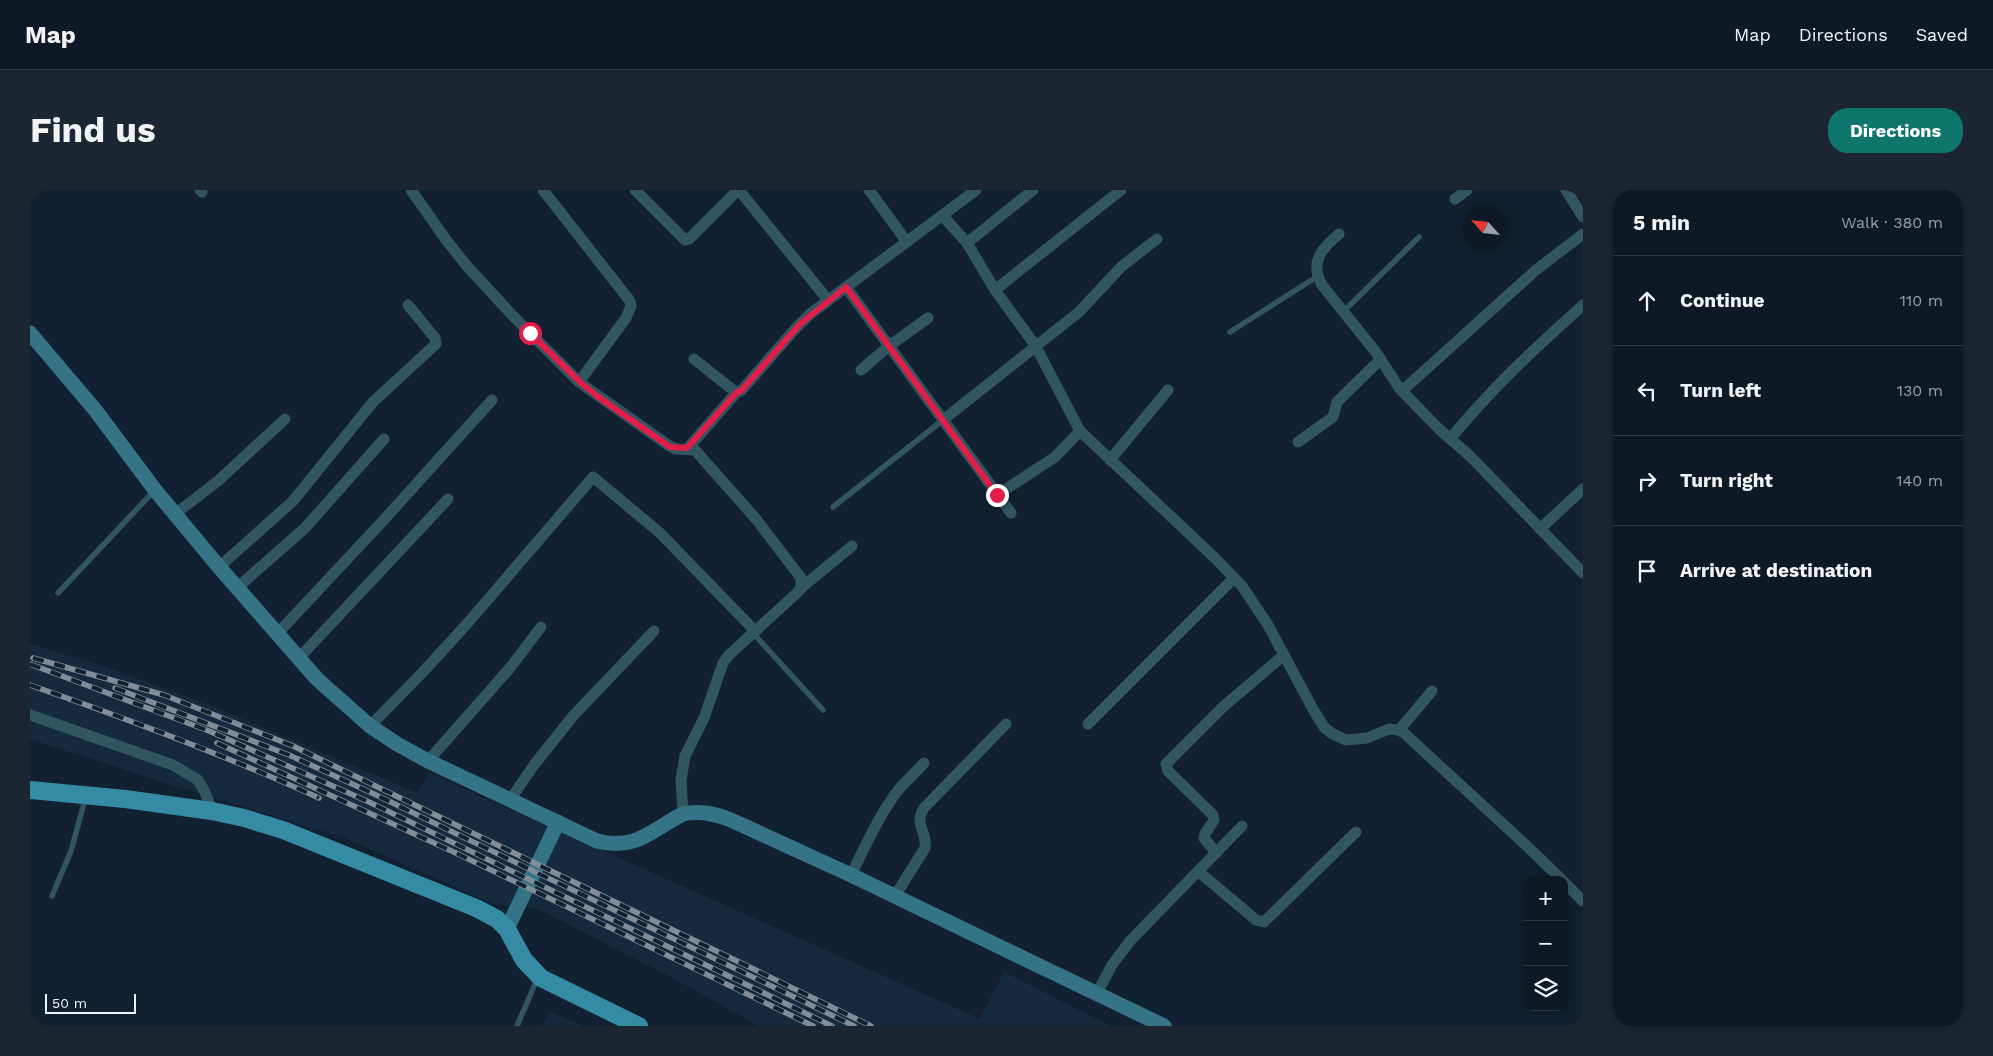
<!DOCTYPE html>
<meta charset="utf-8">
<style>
body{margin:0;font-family:"Work Sans",sans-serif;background:#1b2632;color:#f1f3f6}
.controls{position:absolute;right:15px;bottom:15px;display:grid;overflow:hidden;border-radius:10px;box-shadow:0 2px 12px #0003}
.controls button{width:45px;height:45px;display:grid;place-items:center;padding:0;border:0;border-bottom:1px solid #2d3842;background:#0d1925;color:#f1f3f6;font:25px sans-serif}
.compass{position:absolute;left:1433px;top:15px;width:45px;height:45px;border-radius:50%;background:#0d1925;box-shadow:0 2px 12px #0003;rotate:297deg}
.scale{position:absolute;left:15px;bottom:12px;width:91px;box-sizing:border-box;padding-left:5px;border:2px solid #ecf5fd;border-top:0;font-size:14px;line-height:18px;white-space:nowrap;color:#ecf5fd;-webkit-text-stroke:4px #112131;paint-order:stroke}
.stop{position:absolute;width:15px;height:15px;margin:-11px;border:4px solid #e11d48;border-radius:50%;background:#fff}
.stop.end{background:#e11d48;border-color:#fff;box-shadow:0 1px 5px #0008}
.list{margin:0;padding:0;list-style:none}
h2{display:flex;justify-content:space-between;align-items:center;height:65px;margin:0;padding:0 20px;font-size:21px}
h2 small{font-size:16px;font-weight:400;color:#9aa0a7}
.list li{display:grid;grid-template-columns:32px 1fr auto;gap:15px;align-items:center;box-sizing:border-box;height:90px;padding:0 20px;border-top:1px solid #2d3842}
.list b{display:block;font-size:19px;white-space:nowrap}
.list em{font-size:16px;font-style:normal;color:#9aa0a7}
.icon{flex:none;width:28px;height:28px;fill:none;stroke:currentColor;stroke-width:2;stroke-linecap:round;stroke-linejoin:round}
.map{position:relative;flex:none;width:1553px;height:836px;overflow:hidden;border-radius:20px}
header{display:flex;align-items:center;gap:30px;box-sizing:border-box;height:70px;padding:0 25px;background:#0d1925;border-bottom:1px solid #2d3842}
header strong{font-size:24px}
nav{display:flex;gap:28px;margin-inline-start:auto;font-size:18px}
.intro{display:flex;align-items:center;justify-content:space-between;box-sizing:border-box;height:120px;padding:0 30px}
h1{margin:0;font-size:35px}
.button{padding:12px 22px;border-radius:20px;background:#0f766e;color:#fff;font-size:18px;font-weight:700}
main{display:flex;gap:30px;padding:0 30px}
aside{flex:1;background:#0d1925;border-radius:20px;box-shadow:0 2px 12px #0003}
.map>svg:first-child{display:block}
.built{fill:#152a3f}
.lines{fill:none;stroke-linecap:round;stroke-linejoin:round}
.lane{stroke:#315662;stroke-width:5.5}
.street{stroke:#315662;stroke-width:11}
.secondary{stroke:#357487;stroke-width:15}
.primary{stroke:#358ba4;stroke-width:18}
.rail-casing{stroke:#808c98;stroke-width:5.5}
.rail{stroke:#112131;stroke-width:4;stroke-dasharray:11;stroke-linecap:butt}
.route{stroke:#e11d48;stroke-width:6}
</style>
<header>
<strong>Map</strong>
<nav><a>Map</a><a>Directions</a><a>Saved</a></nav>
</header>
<div class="intro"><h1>Find us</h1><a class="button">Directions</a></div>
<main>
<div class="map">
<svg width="1553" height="836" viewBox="0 0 1553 836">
<rect width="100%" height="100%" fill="#112131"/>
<!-- built -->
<g class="built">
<path d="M0 454 73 476 182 516 388 603 399 583 950 829 974 782 1081 836H729L641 787 508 719 463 714 315 648 132 592 0 549Z"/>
<path d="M519 821 553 836H512Z"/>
</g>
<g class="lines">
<!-- lane -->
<g class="lane">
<path d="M0 1 1 0"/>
<path d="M1314 121 1389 47"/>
<path d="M1200 142 1288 86"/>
<path d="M803 317 913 230"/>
<path d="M28 403 124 301"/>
<path d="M723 443 793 520"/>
<path d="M22 706 41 661 56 606"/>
<path d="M487 836 508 787"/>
</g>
<!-- street -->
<g class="street">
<path d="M170 0 172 2"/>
<path d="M381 0 417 51 437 76 483 126 549 192 638 255 646 259 665 260 726 329 771 388V398L768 402 699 465 693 473 674 528 655 566 651 590 653 624"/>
<path d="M513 0 600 111 601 116 596 128 549 192"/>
<path d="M605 0 655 50 659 49 708 0"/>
<path d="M709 0 798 110"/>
<path d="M839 0 877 52"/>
<path d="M1536 0 1553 27"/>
<path d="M1425 9 1437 0"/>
<path d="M913 26 937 53 965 100 1005 155 1050 241 1186 369 1212 396 1238 435 1284 521 1294 537 1301 543 1316 550 1337 548 1359 539 1369 540 1374 543 1499 658 1532 690"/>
<path d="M1309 44C1292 58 1279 72 1292 95L1345 161 1370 199 1409 239 1440 266 1553 383"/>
<path d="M937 53 1003 0"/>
<path d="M816 97 981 323"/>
<path d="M965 100 1091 0"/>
<path d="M664 169 703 200 707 202 711 201 765 139 780 124 946 0"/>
<path d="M831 180 859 156 898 128"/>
<path d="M1372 201 1506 80 1553 44"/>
<path d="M913 230 1049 122 1092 76 1127 49"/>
<path d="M1420 249C1462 198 1505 158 1553 115"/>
<path d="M1268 252 1303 227 1307 212 1351 169"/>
<path d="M657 259 707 202"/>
<path d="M1080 270 1138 200"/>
<path d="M967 305 1025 267 1050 241"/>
<path d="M145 324 188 291 255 229"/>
<path d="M1510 339 1553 299"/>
<path d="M189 377 263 311 343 212 406 154 405 148 378 115"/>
<path d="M208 397 275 338 354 249"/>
<path d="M771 398 822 356"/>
<path d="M248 443 351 333 462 210"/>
<path d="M269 468 418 309"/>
<path d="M0 525 143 575 168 590 175 602 182 621"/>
<path d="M1058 534 1204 388"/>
<path d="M340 536 392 483 436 435 563 287 630 343 725 441"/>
<path d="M1369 540 1402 501"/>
<path d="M398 571 480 478 511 437"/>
<path d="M480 610 504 575 543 526 624 441"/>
<path d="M1186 663 1174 648 1175 644 1184 630 1183 625 1138 581 1136 574 1194 516 1254 465"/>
<path d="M1168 681 1226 730 1234 732 1326 642"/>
<path d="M821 685C836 655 849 625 869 599 877 590 886 582 894 573"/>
<path d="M1534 692 1553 711"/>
<path d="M865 706 895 658C898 641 883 636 894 618L976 534"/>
<path d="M1067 803 1082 775 1100 751 1212 636"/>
</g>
<!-- secondary -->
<g class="secondary">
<path d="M0 143 66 221 125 300 189 377 287 489 340 536 367 554 398 571 567 651C606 661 621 640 653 624 670 620 685 624 701 630L821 685 1134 836"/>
<path d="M477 739 528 632"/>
</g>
<!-- primary -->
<path class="primary" d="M0 600 95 609 182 621 214 628 253 640 446 718 467 729 477 739 494 770 511 788 609 836"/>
<defs>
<g id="rail">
<path d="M3 468 134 505 263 556 841 836"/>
<path d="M0 474 179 541 339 612 802 836"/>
<path d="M0 495C98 529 195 565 289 608"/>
<path d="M85 498 259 565 342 603 824 836"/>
<path d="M187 553 428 664 783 836"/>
</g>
</defs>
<!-- rail casing -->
<use href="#rail" class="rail-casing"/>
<!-- rail -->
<use href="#rail" class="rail"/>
</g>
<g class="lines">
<!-- route -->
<path class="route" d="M500 143 550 192 567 206 640 257 657 258 707 202 711 201 770 134 816 97 967 305"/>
</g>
</svg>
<div class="controls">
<button>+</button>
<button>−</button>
<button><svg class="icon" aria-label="layers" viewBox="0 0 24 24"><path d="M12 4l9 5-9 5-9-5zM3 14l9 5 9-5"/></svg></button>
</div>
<svg class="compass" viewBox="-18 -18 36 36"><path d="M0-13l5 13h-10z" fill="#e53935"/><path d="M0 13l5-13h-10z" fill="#9aa0a7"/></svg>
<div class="scale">50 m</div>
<div class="stop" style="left:500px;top:143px"></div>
<div class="stop end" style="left:967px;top:305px"></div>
</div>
<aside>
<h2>5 min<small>Walk · 380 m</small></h2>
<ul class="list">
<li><svg class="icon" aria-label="ahead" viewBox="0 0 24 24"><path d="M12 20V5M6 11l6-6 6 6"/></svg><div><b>Continue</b></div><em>110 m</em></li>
<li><svg class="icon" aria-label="left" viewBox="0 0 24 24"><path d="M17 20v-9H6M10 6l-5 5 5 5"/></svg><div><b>Turn left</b></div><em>130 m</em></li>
<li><svg class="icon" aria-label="right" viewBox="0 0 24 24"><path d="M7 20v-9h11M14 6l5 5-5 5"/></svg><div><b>Turn right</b></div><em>140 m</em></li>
<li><svg class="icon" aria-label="arrive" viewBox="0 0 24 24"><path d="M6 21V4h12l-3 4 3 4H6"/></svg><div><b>Arrive at destination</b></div></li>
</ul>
</aside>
</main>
